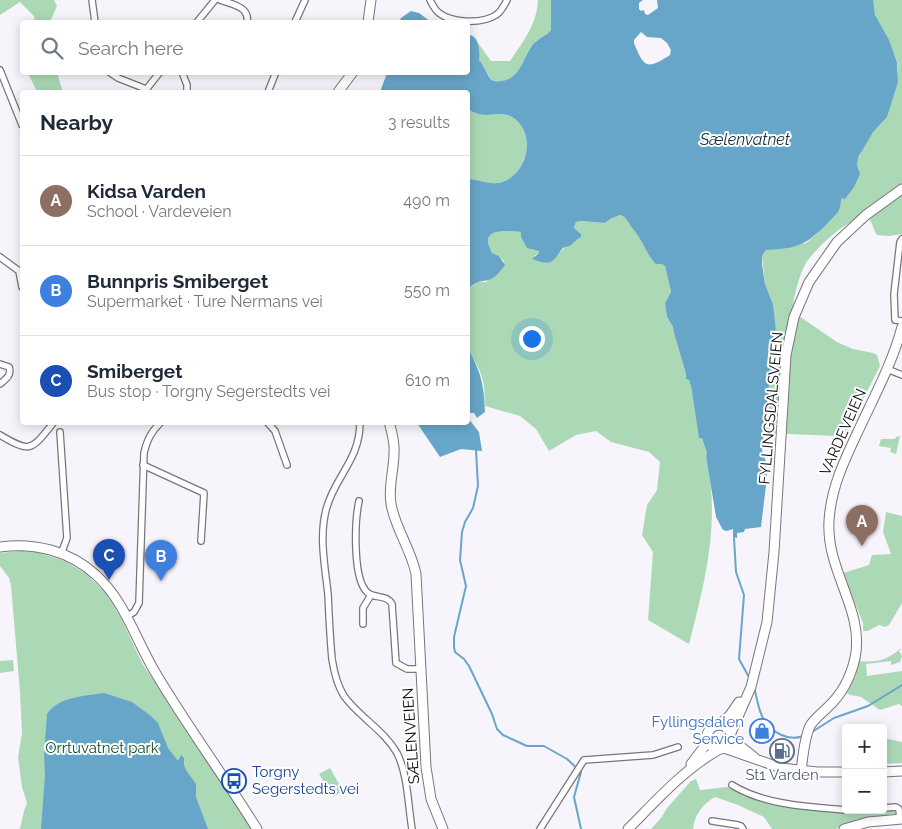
<!DOCTYPE html>
<meta charset="utf-8">
<style>
body{margin:0;font-family:Raleway,sans-serif;background:#f6f6f7;color:#1f2937}
.controls{position:absolute;right:15px;bottom:15px;display:grid;overflow:hidden;border-radius:5px;box-shadow:0 2px 12px #0003}
.controls button{width:45px;height:45px;display:grid;place-items:center;padding:0;border:0;border-bottom:1px solid #e0e1e3;background:#fff;color:#1f2937;font:25px sans-serif}
.you{position:absolute;left:531px;top:338px;width:18px;height:18px;margin:-12px;border:4px solid #fff;border-radius:50%;background:#1a73e8;box-shadow:0 0 0 8px #1a73e833}
.badge{display:grid;place-items:center;width:32px;height:32px;border-radius:50%;background:#d93025;color:#fff;font-size:16px;font-weight:700}
.pin{position:absolute;translate:-50% -41px;filter:drop-shadow(0 1px 2px #0008)}
.pin::after{content:'';position:absolute;top:26px;width:18px;height:15px;background:inherit;clip-path:polygon(0 0,100% 0,50% 100%)}
.list{margin:0;padding:0;list-style:none}
h2{display:flex;justify-content:space-between;align-items:center;height:65px;margin:0;padding:0 20px;font-size:21px}
h2 small{font-size:16px;font-weight:400;color:#747a83}
.list li{display:grid;grid-template-columns:32px 1fr auto;gap:15px;align-items:center;box-sizing:border-box;height:90px;padding:0 20px;border-top:1px solid #e0e1e3}
.list b{display:block;font-size:19px;white-space:nowrap}
.list p{margin:0;font-size:16px;white-space:nowrap;color:#747a83}
.list em{font-size:16px;font-style:normal;color:#747a83}
.icon{flex:none;width:28px;height:28px;fill:none;stroke:currentColor;stroke-width:2;stroke-linecap:round;stroke-linejoin:round}
.map{position:relative;flex:none;width:902px;height:829px;overflow:hidden}
.search{position:absolute;background:#fff;box-shadow:0 2px 12px #0003;left:20px;top:20px;width:450px;height:55px;display:flex;align-items:center;gap:12px;box-sizing:border-box;padding:0 18px;border-radius:5px;color:#747a83;font-size:19px}
.panel{position:absolute;background:#fff;box-shadow:0 2px 12px #0003;left:20px;top:90px;width:450px;height:335px;border-radius:5px}
.map>svg:first-child{display:block}
.green{fill:#acd9b5}
.water{fill:#68a6c9;fill-rule:evenodd}
.lines{fill:none;stroke-linecap:round;stroke-linejoin:round}
.stream{stroke:#68a6c9;stroke-width:2}
.street-casing{stroke:#79757c;stroke-width:8}
.secondary-casing{stroke:#79757c;stroke-width:11}
.primary-casing{stroke:#79757c;stroke-width:11}
.street{stroke:#fff;stroke-width:5.5}
.secondary{stroke:#fff;stroke-width:9}
.primary{stroke:#fff;stroke-width:9}
.labels{text-anchor:middle;dominant-baseline:central;stroke-width:4;stroke-linejoin:round;paint-order:stroke}
.street-label{font-size:15px;fill:#0c0b0e;stroke:#fff}
.shop-label{font-size:15px;fill:#366cbe;stroke:#fff;text-anchor:end}
.park-label{font-size:15px;fill:#114e27;stroke:#fff}
.transit-label{font-size:15px;fill:#164399;stroke:#fff;text-anchor:start}
.service-label{font-size:15px;fill:#4e5e75;stroke:#fff}
.water-label{font-size:16px;font-style:italic;fill:#112f3e;stroke:#fff}
</style>
<div class="map">
<svg width="902" height="829" viewBox="0 0 902 829">
<rect width="100%" height="100%" fill="#f8f4fc"/>
<!-- green -->
<g class="green">
<path d="M0 0H54L57 6 50 22H35L34 16 20 2 0 15Z"/>
<path d="M538 0H551V30C545 37 535 40 530 48 521 64 518 85 493 81 486 75 486 66 479 60L478 43 491 61H510C523 42 537 24 538 0Z"/>
<path d="M873 0H902V234L889 236 877 235C873 229 873 223 868 217 850 215 816 248 806 263 800 273 792 300 793 312L837 342 853 349 873 353 877 355 880 366 846 433 837 436 765 433 769 410 767 405 774 333 776 329 773 304 765 284 762 256 766 250 795 246 806 243 811 239 835 216 842 198 859 169 857 164C860 153 866 141 872 132 875 128 880 126 883 121 891 105 901 78 897 61 891 42 871 18 873 0Z"/>
<path d="M28 73H57L63 92H37Z"/>
<path d="M468 109C471 111 475 113 478 114 489 117 502 111 512 117 536 132 529 170 505 181 492 187 480 179 468 179Z"/>
<path d="M620 215 627 219 633 229 638 233 646 249 665 266 671 292 665 303 667 317 673 327 674 333 686 374V379L689 380 691 386 699 437 702 438 707 453 706 457C721 521 705 582 689 644L648 620 653 552 642 535 647 505 657 490 660 462 649 452 611 442 596 431 576 435 549 451 536 429 520 416 485 406 484 385 480 371 468 348V289L478 282H486L504 261 499 256 492 253C491 250 488 245 488 241 487 228 513 231 521 232L533 250H539V253L534 256 537 260 547 263C558 252 568 245 581 237V234L574 228 576 222 581 221 605 223 610 219Z"/>
<path d="M900 436 896 454 890 452 891 448 879 446 881 439H895L896 437Z"/>
<path d="M886 512 902 516V603L889 625 885 627 879 625 868 631H863V623L843 573 869 565 872 555 891 554 883 532Z"/>
<path d="M21 551 36 552 65 561 86 574 106 593 121 618 143 665 164 695 252 829H20L24 811 27 803 22 787 18 757 22 733 20 692 11 586 9 578 0 566V553Z"/>
<path d="M902 647 899 651 902 656 900 662 891 665V661L866 664 867 676 902 671V706L899 704 880 710 861 697 850 695 847 693 856 675 859 661C877 663 888 660 902 647Z"/>
<path d="M13 660 14 671 0 673V661Z"/>
<path d="M888 739 902 742V763L883 764V740Z"/>
<path d="M330 768 343 791 333 797 319 774Z"/>
<path d="M696 779 700 790 727 787 744 796 758 800 799 809 861 814 893 810 895 811V814L868 817 855 820 836 829H772L764 817 738 805 715 797C704 803 694 815 693 829H651L661 818 667 808 691 781Z"/>
</g>
<!-- water -->
<g class="water">
<path d="M551 0H643L639 3V9L641 11 644 10 645 14 648 15 658 8 657 0H873L875 15 889 40 897 62 898 82 887 117 873 132 859 156 857 164 860 174 854 187 845 199 842 198C840 202 841 206 839 210 836 216 830 220 826 225 803 247 797 248 766 250L762 256V264L765 284 773 304 776 329 774 333 767 405 769 422 765 423 762 450 766 462 767 477 761 527 745 529 744 532 737 533V538L733 537V529L727 531 723 530 716 517 706 456 707 453 702 438H699L691 386 689 380 686 379V374L674 333 673 327 667 317 665 303 671 292 665 266 662 264H656C646 254 643 240 633 229 628 223 628 218 620 215L610 219 605 223 581 221 576 222 574 228 581 234V237C577 239 574 242 571 245 568 247 564 246 561 250 551 265 550 265 532 259L539 253V251L527 248 521 237V232C513 231 487 228 488 241 488 245 491 250 492 253L499 256 505 265C489 289 483 274 468 289V179C480 179 492 187 505 181 529 170 536 132 512 117 502 111 489 117 478 114 475 113 471 111 468 109V92H380L387 73 468 72V35C479 35 480 50 479 60 485 65 488 80 494 81 496 82 500 81 502 81 520 78 522 61 531 47 535 40 545 37 551 30ZM641 32 647 37 661 38 667 43 671 50 670 55C647 70 644 68 634 43V40Z"/>
<path d="M411 11 419 13 431 22H399L401 18Z"/>
<path d="M468 348C481 373 484 384 485 412L477 418 474 413H468Z"/>
<path d="M468 418 479 432 482 451 461 449 440 457 417 423 468 422Z"/>
<path d="M104 693 132 702 151 716 158 723 168 748 178 761 181 755 184 758V765L186 770 196 784V797L208 829H41L45 775 44 755 47 714C59 696 86 696 104 693Z"/>
</g>
<g class="lines">
<!-- stream -->
<g class="stream">
<path d="M476 450 478 486 473 508 465 522 462 532 460 560 466 586 454 637V647L455 652 464 659 469 666 492 714 497 729 503 735 527 746H544L567 759 581 772 574 797 581 829"/>
<path d="M734 538 736 572 744 595 739 659 750 679"/>
<path d="M754 688C757 697 758 709 763 718 771 732 788 742 803 736"/>
<path d="M812 732 834 718 868 706 902 685"/>
</g>
<defs>
<g id="street">
<path d="M92 0 95 22"/>
<path d="M220 0C232 4 250 7 247 22"/>
<path d="M430 0C432 4 435 10 439 13 452 23 482 24 496 15 501 12 504 6 507 0"/>
<path d="M197 22 215 0"/>
<path d="M295 22 305 0"/>
<path d="M0 70 22 125"/>
<path d="M109 72 118 78 146 89"/>
<path d="M182 72 187 85V92"/>
<path d="M145 91 160 72"/>
<path d="M268 92 276 72"/>
<path d="M902 239 900 242 894 294 895 320 902 321"/>
<path d="M0 257 19 271 22 287"/>
<path d="M0 364 9 367C12 375 6 379 0 384"/>
<path d="M887 369 902 375"/>
<path d="M267 422 275 431 287 465"/>
<path d="M360 422C360 461 334 477 326 510 319 537 325 567 328 594 329 616 330 638 332 659 334 672 337 685 344 696 359 717 384 730 397 753 408 775 408 805 412 829"/>
<path d="M60 432 67 538 61 554"/>
<path d="M0 435C32 454 31 450 54 422"/>
<path d="M143 465 204 493 201 541"/>
<path d="M359 501C355 520 352 580 368 593 376 599 386 594 392 604L396 663 407 669H420"/>
<path d="M126 617 134 612 139 603 144 453C147 440 151 432 161 422"/>
<path d="M363 624V608L371 595"/>
<path d="M732 785C764 805 809 807 846 810"/>
<path d="M883 808 896 807 899 809 900 820"/>
<path d="M851 810H868"/>
<path d="M712 821 738 825 741 826 743 829"/>
<path d="M540 829 584 760 653 755 678 747"/>
</g>
<g id="secondary">
<path d="M368 22 371 0"/>
<path d="M338 92 353 72"/>
<path d="M389 422C392 433 395 442 394 453 394 470 388 487 391 504 395 528 411 549 416 574L426 767 431 799 443 829"/>
<path d="M0 547C34 542 70 551 96 575 124 600 136 640 155 672 187 726 224 776 257 829"/>
<path d="M730 738 754 757"/>
<path d="M724 748 781 768 817 772H846"/>
<path d="M801 771C803 757 804 739 810 726 814 719 822 713 828 707 842 694 851 676 855 658 865 610 826 572 829 521 831 486 846 457 861 425 876 393 893 361 902 327"/>
<path d="M883 772 902 771"/>
<path d="M844 829 868 822 902 819"/>
</g>
<g id="primary">
<path d="M719 725 730 715 739 702"/>
<circle cx="719" cy="737" r="12"/>
<path d="M730 735 751 687 767 622 774 552 786 355 794 317 809 282 837 242 866 215 902 189"/>
<path d="M691 764 704 747 706 737"/>
<path d="M628 829C656 801 685 768 720 749"/>
</g>
</defs>
<!-- street casing -->
<use href="#street" class="street-casing"/>
<!-- secondary casing -->
<use href="#secondary" class="secondary-casing"/>
<!-- primary casing -->
<use href="#primary" class="primary-casing"/>
<!-- street -->
<use href="#street" class="street"/>
<!-- secondary -->
<use href="#secondary" class="secondary"/>
<!-- primary -->
<use href="#primary" class="primary"/>
</g>
<!-- icons -->
<defs>
<symbol id="shop-ring" viewBox="-11 -11 22 22"><circle r="9.5" fill="#fff" stroke="#3f7fe0" stroke-width="1.5"/><path d="M-5-2.5h2.3a2.7 3.5 0 0 1 5.4 0H5L5.5 6h-11ZM-1.5-2.5h3a1.5 2.3 0 0 0-3 0Z" fill="#3f7fe0"/></symbol>
<symbol id="fuel-ring" viewBox="-11 -11 22 22"><circle r="9.5" fill="#fff" stroke="#5c6f8a" stroke-width="1.5"/><path d="M-5.5-6h7V0h2V4h1.3V-2.5L3-4.5l.8-.8L6-3V5H2.5V1h-1V6h-7ZM-4.2-4.7v3.2H.2V-4.7Z" fill="#5c6f8a"/></symbol>
<symbol id="bus-ring" viewBox="-11 -11 22 22"><circle r="9.5" fill="#fff" stroke="#1a4fb4" stroke-width="1.5"/><path d="M-5-6H5V4H4V6H2V4H-2V6H-4V4H-5ZM-3.5-4V0h7V-4ZM-3.5 1.2v1.5H-2V1.2ZM2 1.2v1.5H3.5V1.2Z" fill="#1a4fb4"/></symbol>
</defs>
<g fill-rule="evenodd">
<use href="#shop-ring" x="748" y="717" width="28" height="28"/>
<use href="#fuel-ring" x="768" y="737" width="28" height="28"/>
<use href="#bus-ring" x="220" y="767" width="28" height="28"/>
</g>
<g class="labels">
<!-- street labels -->
<g class="street-label">
<text transform="translate(771 408) rotate(-85)">FYLLINGSDALSVEIEN</text>
<text transform="translate(843 432) rotate(-66)">VARDEVEIEN</text>
<text transform="translate(411 736) rotate(-94)">SÆLENVEIEN</text>
</g>
<!-- shop labels -->
<g class="shop-label">
<text x="744" y="722">Fyllingsdalen<tspan x="744" dy="17">Service</tspan></text>
</g>
<!-- park labels -->
<g class="park-label">
<text x="102" y="748">Orrtuvatnet park</text>
</g>
<!-- transit labels -->
<g class="transit-label">
<text x="252" y="772">Torgny<tspan x="252" dy="17">Segerstedts vei</tspan></text>
</g>
<!-- service labels -->
<g class="service-label">
<text x="782" y="775">St1 Varden</text>
</g>
<!-- water labels -->
<g class="water-label">
<text x="745" y="139">Sælenvatnet</text>
</g>
</g>
</svg>
<div class="controls">
<button>+</button>
<button>−</button>
</div>
<div class="you"></div>
<div class="pin badge" style="left:862px;top:546px;background:#8d6e63">A</div>
<div class="pin badge" style="left:161px;top:581px;background:#3f7fe0">B</div>
<div class="pin badge" style="left:109px;top:580px;background:#1a4fb4">C</div>
<div class="search"><svg class="icon" aria-label="search" viewBox="0 0 24 24"><circle cx="10" cy="10" r="6"/><path d="M15 15l6 6"/></svg>Search here</div>
<section class="panel">
<h2>Nearby<small>3 results</small></h2>
<ul class="list">
<li><span class="badge" style="background:#8d6e63">A</span><div><b>Kidsa Varden</b><p>School · Vardeveien</p></div><em>490 m</em></li>
<li><span class="badge" style="background:#3f7fe0">B</span><div><b>Bunnpris Smiberget</b><p>Supermarket · Ture Nermans vei</p></div><em>550 m</em></li>
<li><span class="badge" style="background:#1a4fb4">C</span><div><b>Smiberget</b><p>Bus stop · Torgny Segerstedts vei</p></div><em>610 m</em></li>
</ul>
</section>
</div>
